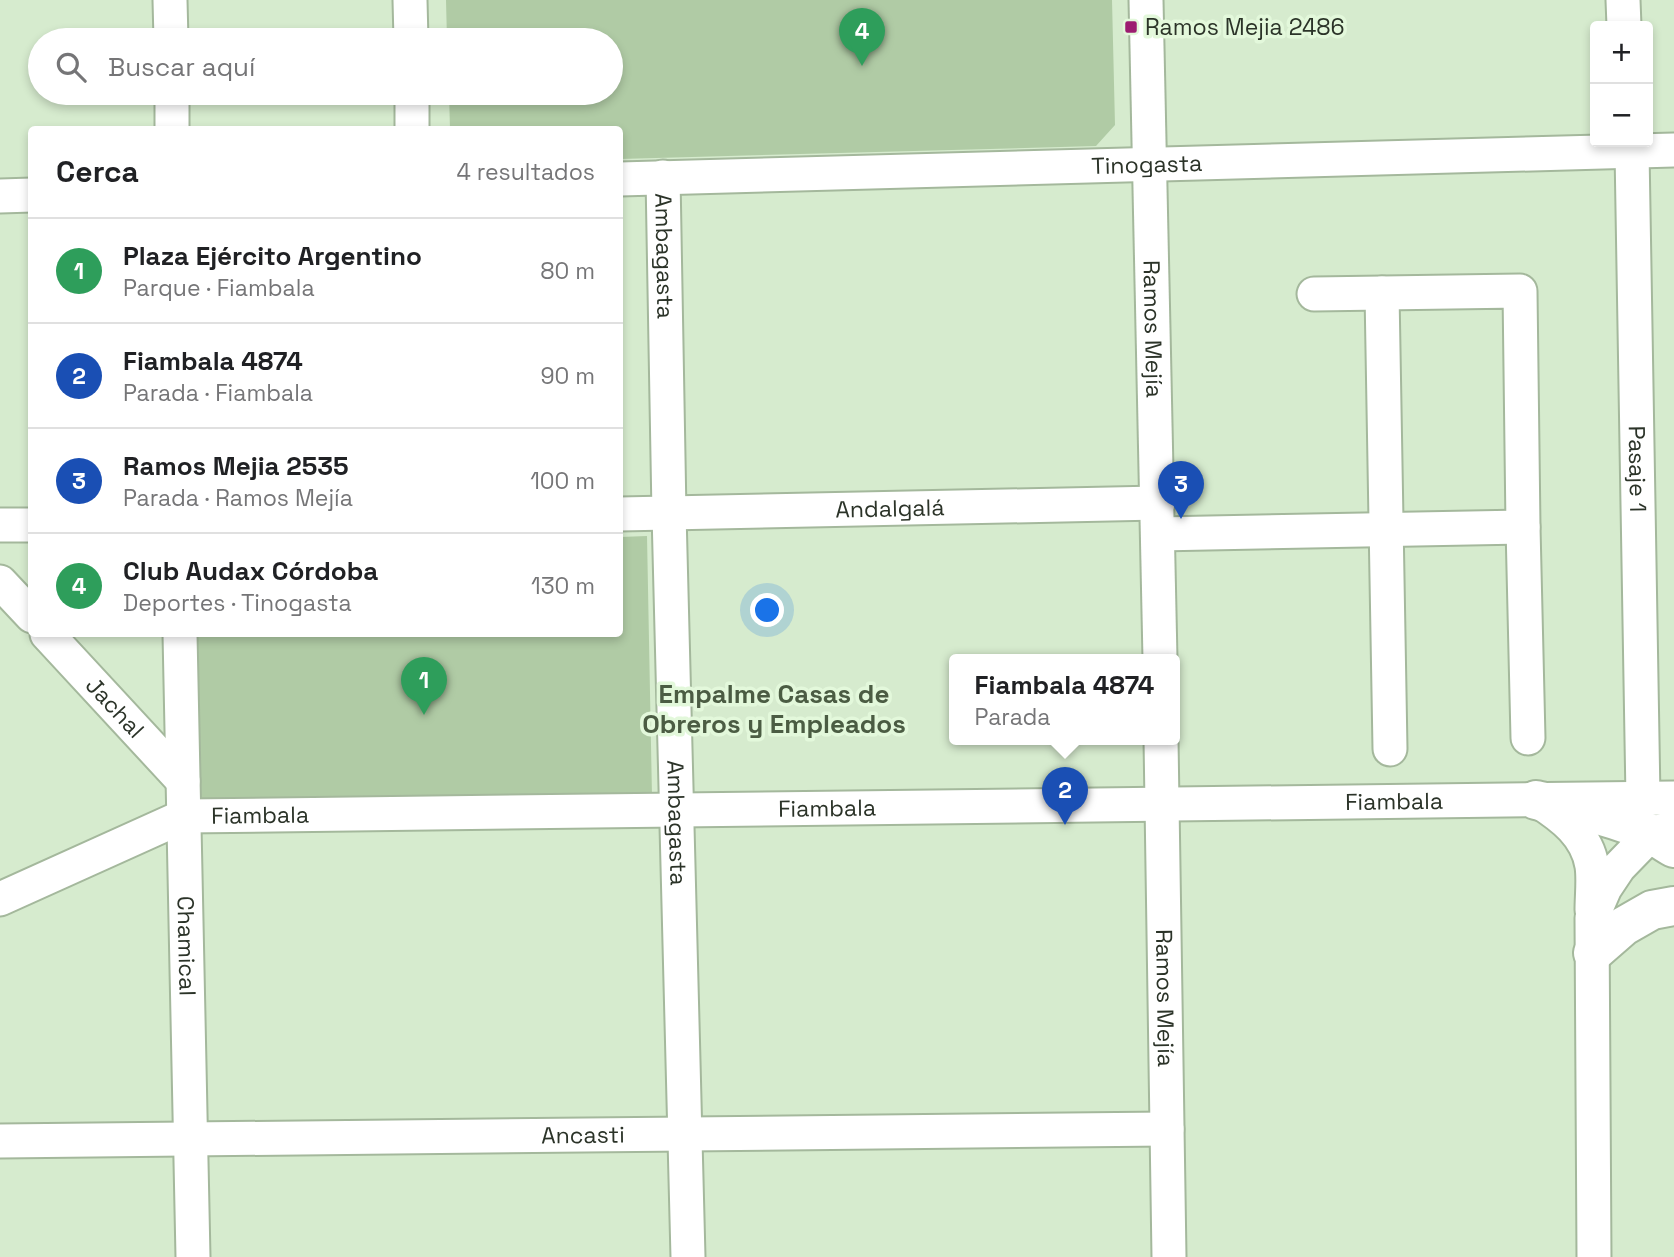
<!DOCTYPE html>
<html lang="es">
<meta charset="utf-8">
<style>
body{margin:0;font-family:"Space Grotesk",sans-serif;background:#f6f6f6;color:#202124}
.controls{position:absolute;right:21px;top:21px;display:grid;overflow:hidden;border-radius:7px;box-shadow:0 4px 10px #0003}
.controls button{width:63px;height:63px;display:grid;place-items:center;padding:0;border:0;border-bottom:2px solid #e0e0e0;background:#fff;color:#202124;font:35px sans-serif}
.you{position:absolute;left:768px;top:611px;width:24px;height:24px;margin:-18px;border:5px solid #fff;border-radius:50%;background:#1a73e8;box-shadow:0 0 0 10px #1a73e833}
.badge{display:grid;place-items:center;width:46px;height:46px;border-radius:50%;background:#9c1c70;color:#fff;font-size:23px;font-weight:700}
.pin{position:absolute;translate:-50% -58px;filter:drop-shadow(0 2px 4px #0008)}
.pin::after{content:'';position:absolute;top:37px;width:24px;height:21px;background:inherit;clip-path:polygon(0 0,100% 0,50% 100%)}
.popup{position:absolute;left:949px;top:654px;width:231px;height:91px;box-sizing:border-box;display:grid;place-content:center;border-radius:7px;background:#fff;filter:drop-shadow(0 2px 5px #0005);font-size:23px;white-space:nowrap;color:#757577}
.popup b{font-size:26px;color:#202124}
.popup::after{content:'';position:absolute;left:50%;top:100%;margin-left:-14px;border:14px solid transparent;border-top-color:#fff}
.list{margin:0;padding:0;list-style:none}
h2{display:flex;justify-content:space-between;align-items:center;height:91px;margin:0;padding:0 28px;font-size:30px}
h2 small{font-size:23px;font-weight:400;color:#757577}
.list li{display:grid;grid-template-columns:46px 1fr auto;gap:21px;align-items:center;box-sizing:border-box;height:105px;padding:0 28px;border-top:2px solid #e0e0e0}
.list b{display:block;font-size:26px;white-space:nowrap}
.list p{margin:0;font-size:23px;white-space:nowrap;color:#757577}
.list em{font-size:23px;font-style:normal;color:#757577}
.icon{flex:none;width:38px;height:38px;fill:none;stroke:currentColor;stroke-width:2;stroke-linecap:round;stroke-linejoin:round}
.map{position:relative;flex:none;width:1674px;height:1257px;overflow:hidden}
.search{position:absolute;background:#fff;box-shadow:0 4px 10px #0003;left:28px;top:28px;width:595px;height:77px;display:flex;align-items:center;gap:18px;box-sizing:border-box;padding:0 24px;border-radius:38px;color:#757577;font-size:26px}
.panel{position:absolute;background:#fff;box-shadow:0 4px 10px #0003;left:28px;top:126px;width:595px;height:511px;border-radius:7px}
.map>svg:first-child{display:block}
.green{fill:#b0cba5}
.lines{fill:none;stroke-linecap:round;stroke-linejoin:round}
.minor-casing{stroke:#a4b89c;stroke-width:37}
.major-casing{stroke:#a4b89c;stroke-width:42}
.minor{stroke:#fff;stroke-width:33}
.major{stroke:#fff;stroke-width:38}
.poi-dot{fill:#9c1c70;stroke:#e3f8db;stroke-width:2.5}
.labels{text-anchor:middle;dominant-baseline:central;stroke-width:7;stroke-linejoin:round;paint-order:stroke}
.poi-label{font-size:23px;fill:#2b3328;stroke:#e3f8db;text-anchor:start}
.street-label{font-size:23px;fill:#2b3328;stroke:#e3f8db}
.quarter-label{font-size:26px;font-weight:bold;fill:#4b5c43;stroke:#e3f8db}
</style>
<div class="map">
<svg width="1674" height="1257" viewBox="0 0 1674 1257">
<rect width="100%" height="100%" fill="#d6ebce"/>
<!-- green -->
<g class="green">
<path d="M446 0H1112L1115 125 1096 146 620 159V130L450 129 449 93H611V40H447Z"/>
<path d="M647 536 652 797 200 806 197 634H620V537Z"/>
</g>
<g class="lines">
<defs>
<g id="minor">
<path d="M170 0 171 40"/>
<path d="M410 0 411 40"/>
<path id="s1" d="M1146 0 1160 659"/>
<path d="M1623 0 1624 26"/>
<path d="M172 93V130"/>
<path d="M412 93V130"/>
<path id="s2" d="M1631 142 1632 151 1643 798"/>
<path id="s3" d="M663 177 669 513 688 1257"/>
<path id="s4" d="M620 179 1674 150"/>
<path d="M0 196 32 195"/>
<path d="M1382 293 1390 749"/>
<path d="M1314 294 1520 291 1523 527 1528 738"/>
<path id="s5" d="M620 514 1158 503"/>
<path d="M0 525H32"/>
<path d="M1158 534 1523 527"/>
<path d="M0 582 32 616"/>
<path id="s6" d="M47 634 183 781"/>
<path id="s7" d="M180 634 193 1257"/>
<path id="s8" d="M1161 739 1169 1257"/>
<path d="M1538 801C1563 817 1587 835 1592 866 1594 880 1592 896 1592 910"/>
<path id="s9" d="M0 899 184 816 1674 798"/>
<path id="s10" d="M0 1141 1167 1129"/>
<path d="M1594 1257 1592 918 1605 888 1619 867 1651 834 1674 827"/>
</g>
<g id="major">
<path d="M1536 800C1574 809 1615 817 1651 834 1659 838 1666 844 1674 848"/>
<path d="M1593 953 1624 926 1652 910 1674 906"/>
</g>
</defs>
<!-- minor casing -->
<use href="#minor" class="minor-casing"/>
<!-- major casing -->
<use href="#major" class="major-casing"/>
<!-- minor -->
<use href="#minor" class="minor"/>
<!-- major -->
<use href="#major" class="major"/>
</g>
<!-- markers -->
<rect class="poi-dot" x="1124" y="20" width="14" height="14" rx="3.5"/>
<g class="labels">
<!-- poi labels -->
<g class="poi-label">
<text x="1145" y="27">Ramos Mejia 2486</text>
</g>
<!-- street labels -->
<g class="street-label">
<text stroke="none"><textPath href="#s4" startOffset="527">Tinogasta</textPath></text>
<text stroke="none"><textPath href="#s3" startOffset="79">Ambagasta</textPath></text>
<text stroke="none"><textPath href="#s1" startOffset="329">Ramos Mejía</textPath></text>
<text stroke="none"><textPath href="#s2" startOffset="327">Pasaje 1</textPath></text>
<text stroke="none"><textPath href="#s5" startOffset="270">Andalgalá</textPath></text>
<text stroke="none"><textPath href="#s6" startOffset="100">Jachal</textPath></text>
<text stroke="none"><textPath href="#s9" startOffset="1412">Fiambala</textPath></text>
<text stroke="none"><textPath href="#s9" startOffset="845">Fiambala</textPath></text>
<text stroke="none"><textPath href="#s9" startOffset="278">Fiambala</textPath></text>
<text stroke="none"><textPath href="#s3" startOffset="646">Ambagasta</textPath></text>
<text stroke="none"><textPath href="#s7" startOffset="312">Chamical</textPath></text>
<text stroke="none"><textPath href="#s8" startOffset="259">Ramos Mejía</textPath></text>
<text stroke="none"><textPath href="#s10" startOffset="583">Ancasti</textPath></text>
</g>
<!-- quarter labels -->
<g class="quarter-label">
<text x="774" y="694">Empalme Casas de<tspan x="774" dy="30">Obreros y Empleados</tspan></text>
</g>
</g>
</svg>
<div class="controls">
<button>+</button>
<button>−</button>
</div>
<div class="you"></div>
<div class="pin badge" style="left:424px;top:715px;background:#2e9e5b">1</div>
<div class="pin badge" style="left:1065px;top:825px;background:#1a4fb4">2</div>
<div class="popup"><b>Fiambala 4874</b>Parada</div>
<div class="pin badge" style="left:1181px;top:519px;background:#1a4fb4">3</div>
<div class="pin badge" style="left:862px;top:66px;background:#2e9e5b">4</div>
<div class="search"><svg class="icon" aria-label="search" viewBox="0 0 24 24"><circle cx="10" cy="10" r="6"/><path d="M15 15l6 6"/></svg>Buscar aquí</div>
<section class="panel">
<h2>Cerca<small>4 resultados</small></h2>
<ul class="list">
<li><span class="badge" style="background:#2e9e5b">1</span><div><b>Plaza Ejército Argentino</b><p>Parque · Fiambala</p></div><em>80 m</em></li>
<li><span class="badge" style="background:#1a4fb4">2</span><div><b>Fiambala 4874</b><p>Parada · Fiambala</p></div><em>90 m</em></li>
<li><span class="badge" style="background:#1a4fb4">3</span><div><b>Ramos Mejia 2535</b><p>Parada · Ramos Mejía</p></div><em>100 m</em></li>
<li><span class="badge" style="background:#2e9e5b">4</span><div><b>Club Audax Córdoba</b><p>Deportes · Tinogasta</p></div><em>130 m</em></li>
</ul>
</section>
</div>
